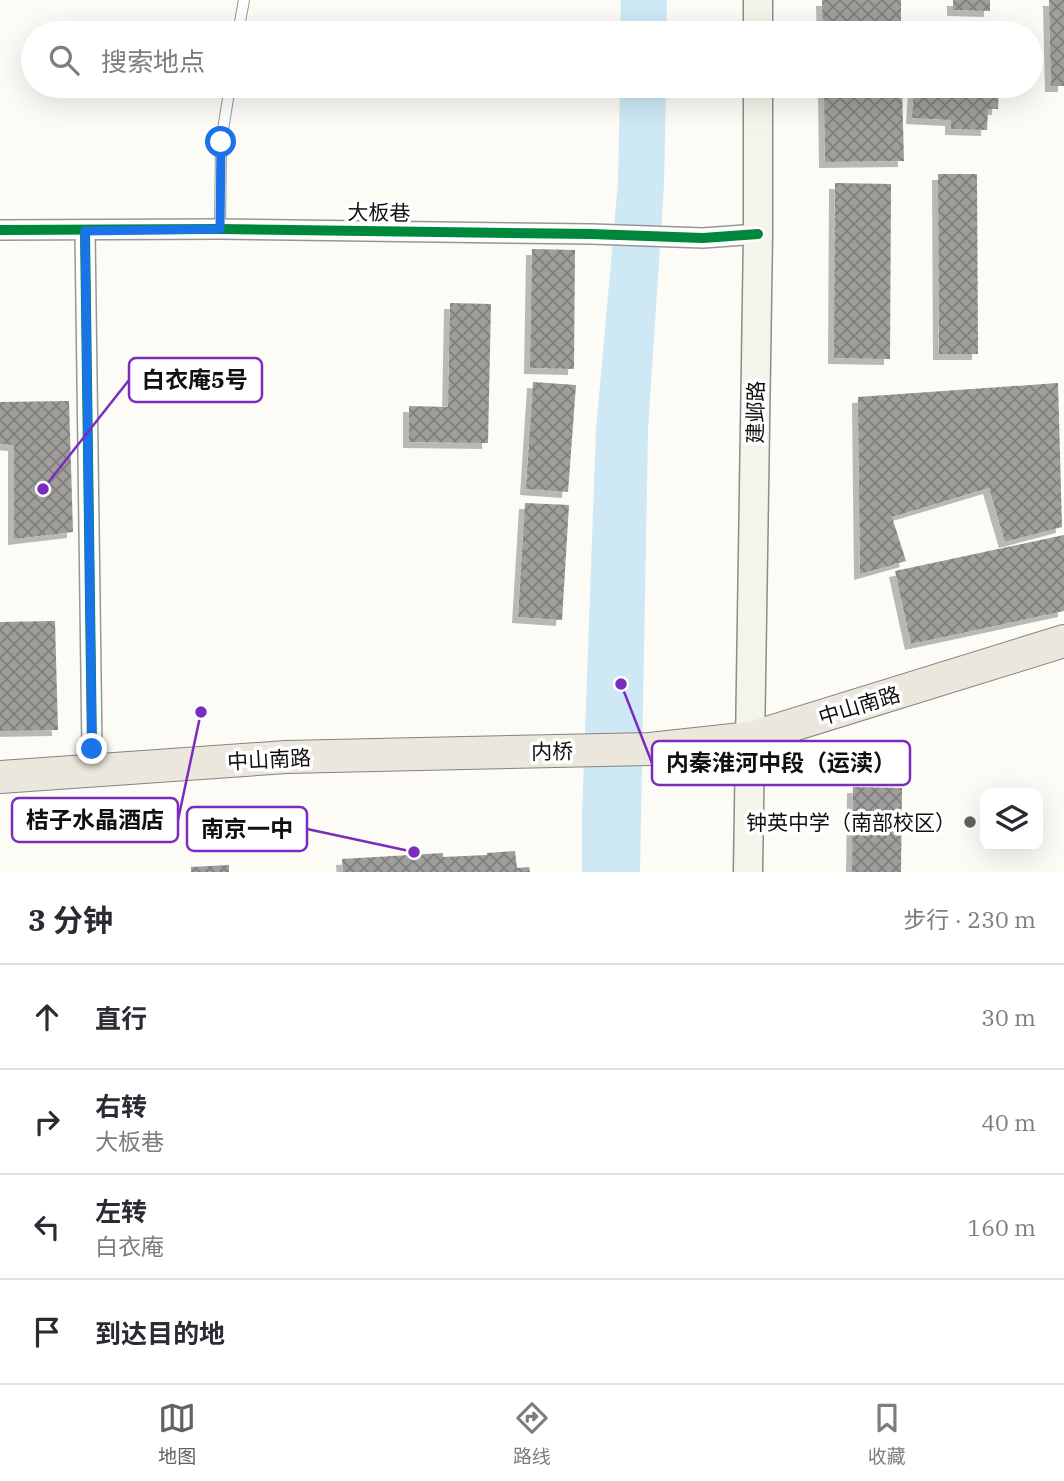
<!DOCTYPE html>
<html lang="zh">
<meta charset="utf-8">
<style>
body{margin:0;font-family:"IBM Plex Serif","Noto Sans SC",serif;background:#f2f2f3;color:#2b2b33}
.controls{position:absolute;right:21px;bottom:21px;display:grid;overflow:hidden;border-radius:14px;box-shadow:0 7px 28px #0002}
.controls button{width:63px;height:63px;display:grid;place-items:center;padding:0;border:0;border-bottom:2px solid #e1e1e2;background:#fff;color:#2b2b33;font:35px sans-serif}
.stop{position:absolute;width:21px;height:21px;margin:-16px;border:5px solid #1a73e8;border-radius:50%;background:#fff}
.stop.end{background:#1a73e8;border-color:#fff;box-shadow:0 2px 7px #0008}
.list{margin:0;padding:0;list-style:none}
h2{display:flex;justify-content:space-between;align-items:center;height:91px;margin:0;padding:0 28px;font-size:30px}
h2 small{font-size:23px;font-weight:400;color:#7c7c81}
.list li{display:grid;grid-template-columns:46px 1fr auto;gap:21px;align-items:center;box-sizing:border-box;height:105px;padding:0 28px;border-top:2px solid #e1e1e2}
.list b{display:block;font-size:26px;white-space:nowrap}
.list p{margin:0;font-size:23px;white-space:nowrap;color:#7c7c81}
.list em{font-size:23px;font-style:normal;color:#7c7c81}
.icon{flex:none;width:38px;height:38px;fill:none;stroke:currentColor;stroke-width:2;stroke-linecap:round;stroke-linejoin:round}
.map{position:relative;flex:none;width:1064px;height:872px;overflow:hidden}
.search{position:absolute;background:#fff;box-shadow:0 7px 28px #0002;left:21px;right:21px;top:21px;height:77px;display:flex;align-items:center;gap:18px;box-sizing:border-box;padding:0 24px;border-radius:38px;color:#7c7c81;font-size:26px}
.sheet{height:511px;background:#fff}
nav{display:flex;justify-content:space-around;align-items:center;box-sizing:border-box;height:98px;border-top:2px solid #e1e1e2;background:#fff;font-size:19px;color:#7c7c81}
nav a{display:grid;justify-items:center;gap:4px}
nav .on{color:#636260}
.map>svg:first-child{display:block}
.water{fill:#cee8f5}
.building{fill:url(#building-cross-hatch);filter:url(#shadow)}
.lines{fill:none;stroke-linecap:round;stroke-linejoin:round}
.lane-casing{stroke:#969694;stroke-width:12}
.street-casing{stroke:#969694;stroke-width:22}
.secondary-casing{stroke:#8d8c8a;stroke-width:31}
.primary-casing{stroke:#848381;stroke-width:34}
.lane{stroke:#fffefe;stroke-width:10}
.street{stroke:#fffefe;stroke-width:19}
.secondary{stroke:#f5f4eb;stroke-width:28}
.primary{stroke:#ece7dc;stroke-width:32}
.cycleway-casing{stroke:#fff;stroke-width:15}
.cycleway{stroke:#00873e;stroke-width:10}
.route{stroke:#1a73e8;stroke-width:9}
.poi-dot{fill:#636260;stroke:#fff;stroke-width:2.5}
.labels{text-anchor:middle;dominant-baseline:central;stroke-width:7;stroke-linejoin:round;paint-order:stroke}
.street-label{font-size:21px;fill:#101010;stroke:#fff}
.poi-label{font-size:21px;fill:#101010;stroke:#fff;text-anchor:end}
.leader{fill:none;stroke:#7b2cbf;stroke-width:2.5}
.callout-dot{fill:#7b2cbf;stroke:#fff;stroke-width:2.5}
.callout{fill:#fff;stroke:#7b2cbf;stroke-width:2.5}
.callout-label{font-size:23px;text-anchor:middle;font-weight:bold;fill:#101010}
</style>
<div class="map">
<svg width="1064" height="872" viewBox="0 0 1064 872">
<defs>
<pattern id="building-cross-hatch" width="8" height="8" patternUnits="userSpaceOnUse" patternTransform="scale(1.75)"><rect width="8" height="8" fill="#a09e9b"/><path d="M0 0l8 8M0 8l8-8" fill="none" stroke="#817f7d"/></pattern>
<filter id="shadow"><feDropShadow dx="-6" dy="6" stdDeviation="0" flood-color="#0004"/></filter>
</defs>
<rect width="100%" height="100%" fill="#fcfbf6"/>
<!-- water -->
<g class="water">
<path d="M621 0H667L666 33H620Z"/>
<path d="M620 86H666L664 185 648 430 640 872H582V815L596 430 618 183Z"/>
</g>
<!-- building -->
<g class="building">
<path d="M822 0H901V33H823Z"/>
<path d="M953 0H990V11L953 10Z"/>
<path d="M1049 0H1064V86H1051Z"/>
<path d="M824 86H902L904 161 825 162Z"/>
<path d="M914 86H999L998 109H988L987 130 951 129V120L912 118Z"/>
<path d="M938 174H977L978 354H939Z"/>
<path d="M835 183 891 184 890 359 834 358Z"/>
<path d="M532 249 575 250 574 369 530 368Z"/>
<path d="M450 303 491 304 488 443 409 442V406L448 407Z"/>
<path d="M533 382 576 385 568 492 526 489Z"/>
<path d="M1058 383 1062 527 1005 542 989 488 892 517 906 561 860 574 858 397Z"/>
<path d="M69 401 73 532 14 539V445L0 444V402Z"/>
<path d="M525 503 569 505 562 620 518 617Z"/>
<path d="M1064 535V611L911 644 895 571Z"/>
<path d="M55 621 58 730 0 731V622Z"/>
<path d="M853 787 902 788 901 872H852Z"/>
<path d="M515 851 517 868 529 867 530 872H343L342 859 443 853V857L487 855V853Z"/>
<path d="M229 865V872H191V867Z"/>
</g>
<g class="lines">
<defs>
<g id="lane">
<path d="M238 33 244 0"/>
<path d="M220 229 221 142 230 86"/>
</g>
<g id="street">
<path d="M0 230 220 229 591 234 703 238 758 234"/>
<path d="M85 231 92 749"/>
</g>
<g id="secondary">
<path d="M758 0V33"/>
<path d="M748 872 758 234V86"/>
</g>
<path id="primary" d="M0 777 286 757 650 749 751 738 1064 641"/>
</defs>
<!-- lane casing -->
<use href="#lane" class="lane-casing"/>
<!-- street casing -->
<use href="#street" class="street-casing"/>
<!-- secondary casing -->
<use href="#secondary" class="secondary-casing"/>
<!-- primary casing -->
<use href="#primary" class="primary-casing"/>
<!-- lane -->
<use href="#lane" class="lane"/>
<!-- street -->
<use href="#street" class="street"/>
<!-- secondary -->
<use href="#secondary" class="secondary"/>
<!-- primary -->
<use href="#primary" class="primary"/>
<defs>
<g id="cycleway">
<path d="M0 230 220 229 591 234 703 238 758 234"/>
<path d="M85 231 92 749"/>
</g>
</defs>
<!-- cycleway casing -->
<use href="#cycleway" class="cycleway-casing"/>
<!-- cycleway -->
<use href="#cycleway" class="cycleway"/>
</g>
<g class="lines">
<!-- route -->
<path class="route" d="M92 749 85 231 220 229 221 142"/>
</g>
<!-- markers -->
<circle class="poi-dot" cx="970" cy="822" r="7"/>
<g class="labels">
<!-- street labels -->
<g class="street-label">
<text transform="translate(379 212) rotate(1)">大板巷</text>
<text transform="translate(755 412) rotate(-89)">建邺路</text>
<text transform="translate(859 705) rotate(-17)">中山南路</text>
<text transform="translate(552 751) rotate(-1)">内桥</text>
<text transform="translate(269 759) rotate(-3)">中山南路</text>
</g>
<!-- poi labels -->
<g class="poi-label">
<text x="956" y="822">钟英中学（南部校区）</text>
</g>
</g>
<!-- callouts -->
<path class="leader" d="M43 489L129 380M621 684L652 763M201 712L178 820M414 852L307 829"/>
<g class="callout-dot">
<circle cx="43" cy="489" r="7"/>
<circle cx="621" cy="684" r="7"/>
<circle cx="201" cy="712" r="7"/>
<circle cx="414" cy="852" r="7"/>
</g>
<g class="callout">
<rect x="129" y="358" width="133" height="44" rx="7"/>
<rect x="652" y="741" width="258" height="44" rx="7"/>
<rect x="12" y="798" width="166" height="44" rx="7"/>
<rect x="187" y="807" width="120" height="44" rx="7"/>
</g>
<g class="callout-label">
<text x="195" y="388">白衣庵5号</text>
<text x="781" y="771">内秦淮河中段（运渎）</text>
<text x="95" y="828">桔子水晶酒店</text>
<text x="247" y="837">南京一中</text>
</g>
</svg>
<div class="controls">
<button><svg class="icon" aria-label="layers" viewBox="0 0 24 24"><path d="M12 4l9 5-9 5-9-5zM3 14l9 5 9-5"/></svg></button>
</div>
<div class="stop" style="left:221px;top:142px"></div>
<div class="stop end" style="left:92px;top:749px"></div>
<div class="search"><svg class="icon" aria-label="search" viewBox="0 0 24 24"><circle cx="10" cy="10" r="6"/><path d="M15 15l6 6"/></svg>搜索地点</div>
</div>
<section class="sheet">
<h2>3 分钟<small>步行 · 230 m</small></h2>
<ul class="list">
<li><svg class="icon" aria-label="ahead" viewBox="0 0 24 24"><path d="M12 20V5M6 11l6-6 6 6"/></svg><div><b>直行</b></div><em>30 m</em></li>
<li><svg class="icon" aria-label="right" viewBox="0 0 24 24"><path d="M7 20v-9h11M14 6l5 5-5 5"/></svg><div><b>右转</b><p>大板巷</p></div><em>40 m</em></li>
<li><svg class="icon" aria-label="left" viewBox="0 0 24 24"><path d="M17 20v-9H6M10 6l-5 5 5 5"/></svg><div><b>左转</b><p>白衣庵</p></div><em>160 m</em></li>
<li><svg class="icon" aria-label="arrive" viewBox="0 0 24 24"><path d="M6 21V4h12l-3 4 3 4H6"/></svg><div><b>到达目的地</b></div></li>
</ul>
</section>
<nav>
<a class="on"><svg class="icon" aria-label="map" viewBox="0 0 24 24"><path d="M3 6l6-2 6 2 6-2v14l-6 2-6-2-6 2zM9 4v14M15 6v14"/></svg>地图</a>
<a><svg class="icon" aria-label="directions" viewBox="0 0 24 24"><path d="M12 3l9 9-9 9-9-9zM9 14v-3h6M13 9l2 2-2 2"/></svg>路线</a>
<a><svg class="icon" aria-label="saved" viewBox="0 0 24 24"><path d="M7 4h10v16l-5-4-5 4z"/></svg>收藏</a>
</nav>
